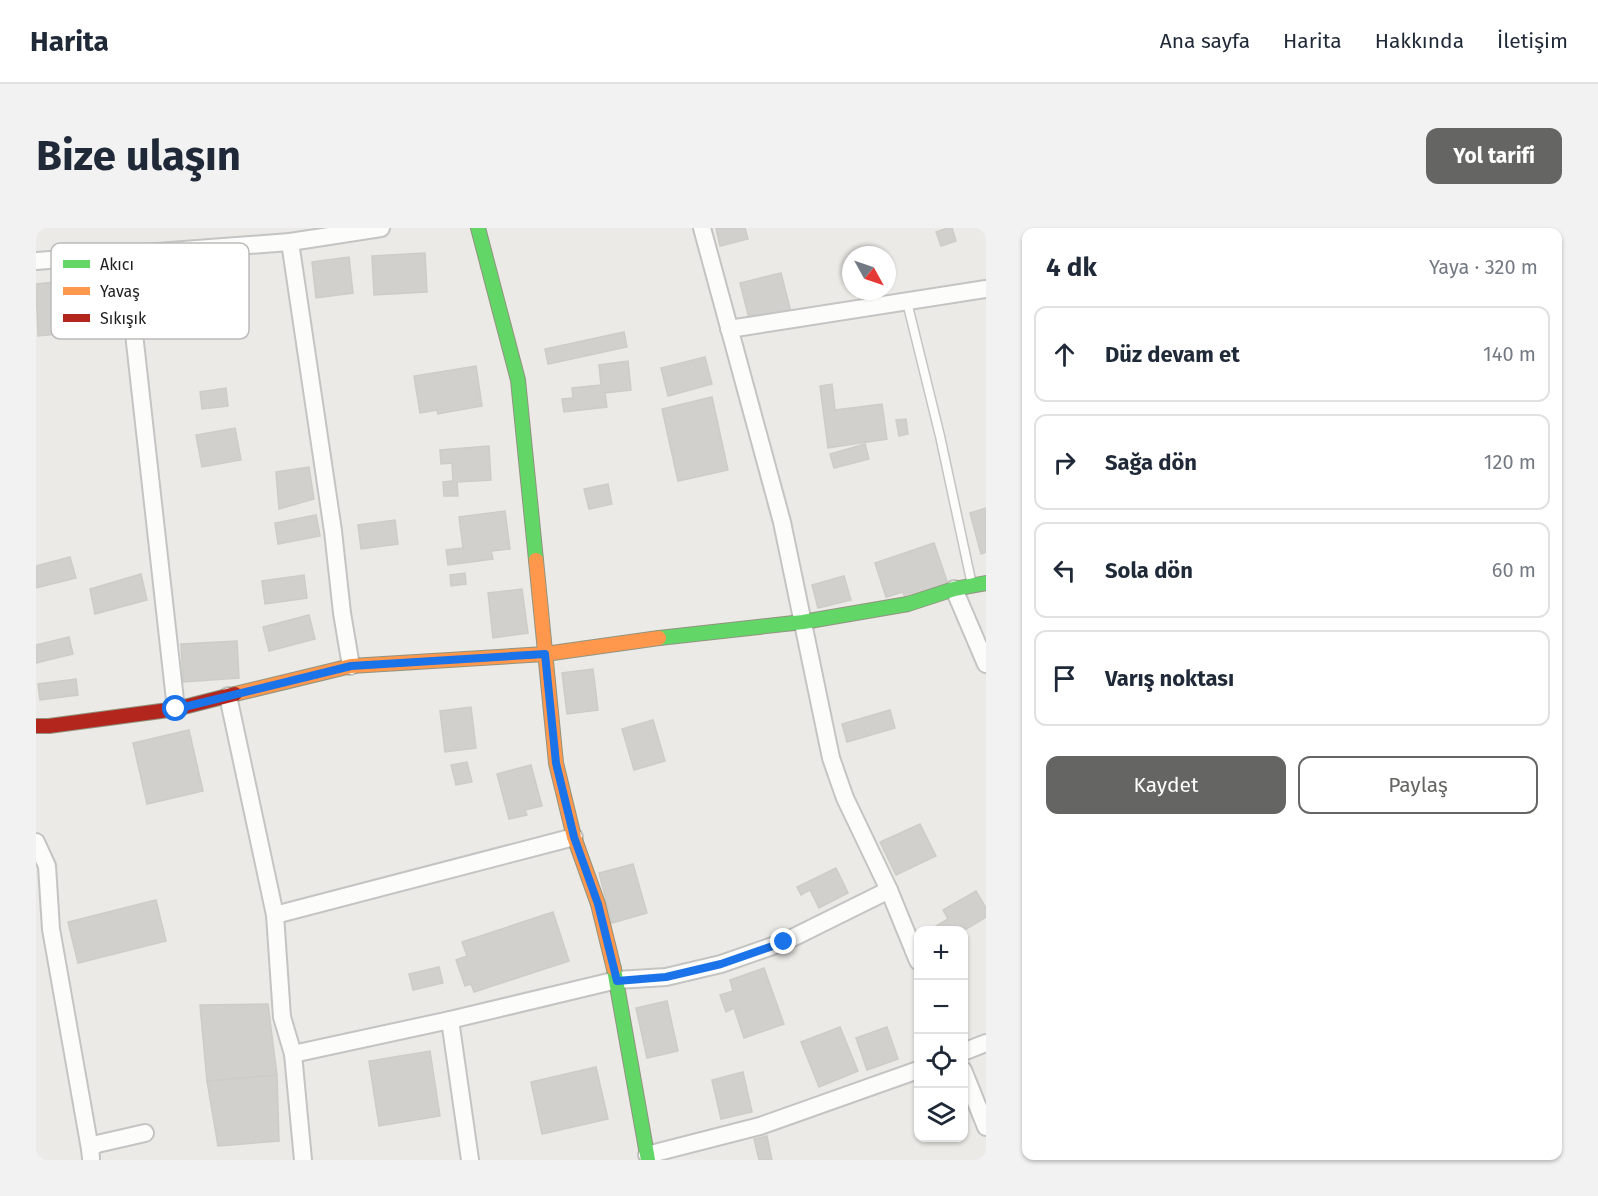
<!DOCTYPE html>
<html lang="tr">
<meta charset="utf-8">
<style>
body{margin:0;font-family:"Fira Sans",sans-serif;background:#f2f2f3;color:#1f2937}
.controls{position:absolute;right:18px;bottom:18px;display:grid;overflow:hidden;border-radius:12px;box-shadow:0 2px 4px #0004}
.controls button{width:54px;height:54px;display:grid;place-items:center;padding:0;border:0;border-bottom:2px solid #e0e1e3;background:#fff;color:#1f2937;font:30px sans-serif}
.compass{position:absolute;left:806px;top:18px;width:54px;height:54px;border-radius:50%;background:#fff;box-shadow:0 2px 4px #0004;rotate:130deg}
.stop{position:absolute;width:18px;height:18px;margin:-14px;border:4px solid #1a73e8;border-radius:50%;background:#fff}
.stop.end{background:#1a73e8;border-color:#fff;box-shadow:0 2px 6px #0008}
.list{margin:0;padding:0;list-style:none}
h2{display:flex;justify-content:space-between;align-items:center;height:78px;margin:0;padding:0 24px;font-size:26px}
h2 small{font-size:20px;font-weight:400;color:#747a83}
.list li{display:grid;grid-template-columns:39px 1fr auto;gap:18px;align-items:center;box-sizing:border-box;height:96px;margin:0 12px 12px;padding:0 12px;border:2px solid #e0e1e3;border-radius:12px}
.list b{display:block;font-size:22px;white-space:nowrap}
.list em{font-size:20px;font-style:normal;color:#747a83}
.actions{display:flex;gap:12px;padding:18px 24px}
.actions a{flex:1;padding:14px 0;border:2px solid #656563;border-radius:12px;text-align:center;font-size:21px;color:#656563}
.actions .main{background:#656563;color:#fff}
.icon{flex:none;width:33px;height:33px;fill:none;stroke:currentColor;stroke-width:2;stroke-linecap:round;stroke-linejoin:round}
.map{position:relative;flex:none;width:950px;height:932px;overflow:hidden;border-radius:12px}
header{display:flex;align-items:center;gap:36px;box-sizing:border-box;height:84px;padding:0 30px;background:#fff;border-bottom:2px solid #e0e1e3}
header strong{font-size:28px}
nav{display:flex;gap:33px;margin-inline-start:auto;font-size:21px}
.intro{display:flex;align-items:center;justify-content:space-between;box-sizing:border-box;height:144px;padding:0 36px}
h1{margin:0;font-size:42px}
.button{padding:15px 27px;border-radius:12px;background:#656563;color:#fff;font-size:21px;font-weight:700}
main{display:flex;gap:36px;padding:0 36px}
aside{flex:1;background:#fff;border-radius:12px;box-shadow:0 2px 4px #0004}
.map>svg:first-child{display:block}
.building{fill:#d2d0cd;stroke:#ceccc7;stroke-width:1.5}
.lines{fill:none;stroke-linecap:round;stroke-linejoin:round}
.lane-casing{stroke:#c4c4c2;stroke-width:11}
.street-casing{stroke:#c4c4c2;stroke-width:20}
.fast-casing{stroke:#90947f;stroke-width:16}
.slow-casing{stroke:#90947f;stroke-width:16}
.jam-casing{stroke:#90947f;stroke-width:16}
.lane{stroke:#fcfcfb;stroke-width:8}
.street{stroke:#fcfcfb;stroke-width:16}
.fast{stroke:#63d668;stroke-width:14}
.slow{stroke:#ff974d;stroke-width:14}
.jam{stroke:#b3261e;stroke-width:14}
.route{stroke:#1a73e8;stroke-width:8}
.key{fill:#fff;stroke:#bbb;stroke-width:1.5}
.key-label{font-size:16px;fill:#1d1d1d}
</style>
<header>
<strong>Harita</strong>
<nav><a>Ana sayfa</a><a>Harita</a><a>Hakkında</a><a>İletişim</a></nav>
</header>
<div class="intro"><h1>Bize ulaşın</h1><a class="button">Yol tarifi</a></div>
<main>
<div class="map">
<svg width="950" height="932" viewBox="0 0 950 932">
<rect width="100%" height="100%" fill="#ebeae6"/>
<!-- building -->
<g class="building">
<path d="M680 0H709L712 11 684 18Z"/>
<path d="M912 0H916L920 13 905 18 900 4Z"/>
<path d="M389 25 391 64 338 67 336 28Z"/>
<path d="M313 29 317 65 280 70 276 34Z"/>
<path d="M745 45 755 84 714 94 704 55Z"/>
<path d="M27 53 32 105 2 108 0 56Z"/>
<path d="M588 104 591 119 512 136 509 121Z"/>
<path d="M669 129 676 156 632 168 625 140Z"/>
<path d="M592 133 595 162 569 165 571 179 528 184 526 171 537 170 536 160 565 157 563 137Z"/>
<path d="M440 138 446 178 402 186 401 182 384 185 378 148Z"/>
<path d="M796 156 799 182 846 176 851 211 792 220 784 158Z"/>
<path d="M190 160 192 178 166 181 164 164Z"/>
<path d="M676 169 692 242 642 253 626 181Z"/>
<path d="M870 191 872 206 863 208 860 192Z"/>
<path d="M199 200 205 232 166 239 160 207Z"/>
<path d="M829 216 833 231 798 240 794 226Z"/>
<path d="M453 218 455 252 421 254 422 268H408L407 254 417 253 416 235 405 236 404 222Z"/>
<path d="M273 239 278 271 243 281 240 244Z"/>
<path d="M572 256 576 276 553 281 548 261Z"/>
<path d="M950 280V324L945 326 934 285Z"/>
<path d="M469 283 474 321 455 323 457 331 412 337 410 322 427 320 423 289Z"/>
<path d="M280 287 284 308 242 316 239 295Z"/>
<path d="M359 292 362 316 325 321 322 297Z"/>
<path d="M898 315 912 356 869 370 867 364 850 369 839 335Z"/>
<path d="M34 329 40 350 0 360V338Z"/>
<path d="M429 345 430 356 415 358 414 347Z"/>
<path d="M105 346 111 372 59 386 54 361Z"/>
<path d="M268 347 271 370 229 376 226 353Z"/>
<path d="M808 348 815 372 782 380 776 357Z"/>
<path d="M486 361 492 405 457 410 452 365Z"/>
<path d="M273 387 279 411 233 423 227 399Z"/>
<path d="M33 409 37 426 0 435V417Z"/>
<path d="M201 413 203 450 147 454 145 416Z"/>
<path d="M557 441 562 482 531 486 526 445Z"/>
<path d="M40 451 42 467 4 472 2 456Z"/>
<path d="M435 479 440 520 409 524 404 483Z"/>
<path d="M854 482 859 500 811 514 806 496Z"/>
<path d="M617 492 629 533 598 542 586 501Z"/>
<path d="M153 502 167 563 111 576 97 515Z"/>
<path d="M431 534 436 554 420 557 415 537Z"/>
<path d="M495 537 506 578 489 582 491 587 473 591 461 546Z"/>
<path d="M884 596 900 628 860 647 844 614Z"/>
<path d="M597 636 611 685 576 695 563 645Z"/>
<path d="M800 640 812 665 783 680 774 662 765 667 761 659Z"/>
<path d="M940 663 950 680V689L927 703 902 702 900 698 912 691 907 682Z"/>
<path d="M120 672 130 713 42 735 32 694Z"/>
<path d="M517 684 533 733 438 764 435 756 429 758 420 732 431 728 426 714Z"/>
<path d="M403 739 407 755 377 762 373 746Z"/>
<path d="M728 740 748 796 708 810 698 780 690 784 684 767 697 763 694 752Z"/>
<path d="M631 773 642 823 611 830 600 780Z"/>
<path d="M232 776 241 847 171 853 164 777Z"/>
<path d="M804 799 822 843 783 859 765 814Z"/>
<path d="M851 799 862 831 831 842 820 810Z"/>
<path d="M394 823 404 888 343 898 333 833Z"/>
<path d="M560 839 572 891 506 906 495 854Z"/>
<path d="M707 844 716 884 685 891 676 852Z"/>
<path d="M241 847 243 913 182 918 171 853Z"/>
<path d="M731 908 736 932H723L718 911Z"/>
</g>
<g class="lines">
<defs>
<path id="lane" d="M871 74 904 208 936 357"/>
<g id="street">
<path d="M666 0 746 294 795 530 809 570 853 662 882 733"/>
<path d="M254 14 297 303 306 385 315 438"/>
<path d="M89 25 140 481"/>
<path d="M0 33 254 14 345 0"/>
<path d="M693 101 950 61"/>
<path d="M918 361 950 436"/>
<path d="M192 468 239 687 246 789 257 826 267 932"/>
<path d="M0 614 11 638 15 701 54 921"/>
<path d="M239 687 538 609"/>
<path d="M414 792 434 932"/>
<path d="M927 824 950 815"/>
<path d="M257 826 414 792 581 752 630 749 685 736 748 714 853 662"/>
<path d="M927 842 950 899"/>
<path d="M611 927 724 898 882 842"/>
<path d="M55 930 54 921 61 916 109 905"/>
</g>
<g id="fast">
<path d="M442 0 482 152 500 332"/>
<path d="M623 410 767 394 872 376 918 361 950 355"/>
<path d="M578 741 612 932"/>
</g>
<g id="slow">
<path d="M500 332 520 535 538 609 562 676 578 741"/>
<path d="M199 466 315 438 509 426 623 410"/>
</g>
<path id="jam" d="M0 498H13L140 481 199 466"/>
</defs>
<!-- lane casing -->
<use href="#lane" class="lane-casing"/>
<!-- street casing -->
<use href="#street" class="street-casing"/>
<!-- fast casing -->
<use href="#fast" class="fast-casing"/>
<!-- slow casing -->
<use href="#slow" class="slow-casing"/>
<!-- jam casing -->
<use href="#jam" class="jam-casing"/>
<!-- lane -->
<use href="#lane" class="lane"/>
<!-- street -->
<use href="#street" class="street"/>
<!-- fast -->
<use href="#fast" class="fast"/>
<!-- slow -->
<use href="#slow" class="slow"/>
<!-- jam -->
<use href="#jam" class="jam"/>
</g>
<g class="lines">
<!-- route -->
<path class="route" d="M140 481 315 438 509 426 520 535 538 609 562 676 581 753 630 749 685 736 748 714"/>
</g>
<!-- legend -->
<rect x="15" y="15" width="198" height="96" rx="9" class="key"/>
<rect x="27" y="32" width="27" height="8" fill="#63d668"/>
<rect x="27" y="59" width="27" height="8" fill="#ff974d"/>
<rect x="27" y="86" width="27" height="8" fill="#b3261e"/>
<g class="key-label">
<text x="64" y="42">Akıcı</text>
<text x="64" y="69">Yavaş</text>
<text x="64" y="96">Sıkışık</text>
</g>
</svg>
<div class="controls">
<button>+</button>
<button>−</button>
<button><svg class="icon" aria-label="locate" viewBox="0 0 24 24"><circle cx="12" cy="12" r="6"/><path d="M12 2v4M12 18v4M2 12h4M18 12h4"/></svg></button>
<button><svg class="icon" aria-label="layers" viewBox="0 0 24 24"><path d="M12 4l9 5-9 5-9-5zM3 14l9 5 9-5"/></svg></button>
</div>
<svg class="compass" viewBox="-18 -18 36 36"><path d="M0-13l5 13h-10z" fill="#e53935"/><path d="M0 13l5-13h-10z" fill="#747a83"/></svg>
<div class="stop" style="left:140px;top:481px"></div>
<div class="stop end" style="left:748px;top:714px"></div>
</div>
<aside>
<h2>4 dk<small>Yaya · 320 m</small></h2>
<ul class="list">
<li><svg class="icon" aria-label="ahead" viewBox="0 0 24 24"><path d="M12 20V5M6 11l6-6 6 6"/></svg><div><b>Düz devam et</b></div><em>140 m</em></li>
<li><svg class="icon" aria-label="right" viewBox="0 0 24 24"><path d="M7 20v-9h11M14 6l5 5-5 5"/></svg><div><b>Sağa dön</b></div><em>120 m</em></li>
<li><svg class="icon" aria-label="left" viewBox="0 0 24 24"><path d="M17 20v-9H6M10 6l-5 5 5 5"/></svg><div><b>Sola dön</b></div><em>60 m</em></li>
<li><svg class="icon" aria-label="arrive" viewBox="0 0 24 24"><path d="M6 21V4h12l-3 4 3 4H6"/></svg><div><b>Varış noktası</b></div></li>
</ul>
<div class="actions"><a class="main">Kaydet</a><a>Paylaş</a></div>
</aside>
</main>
